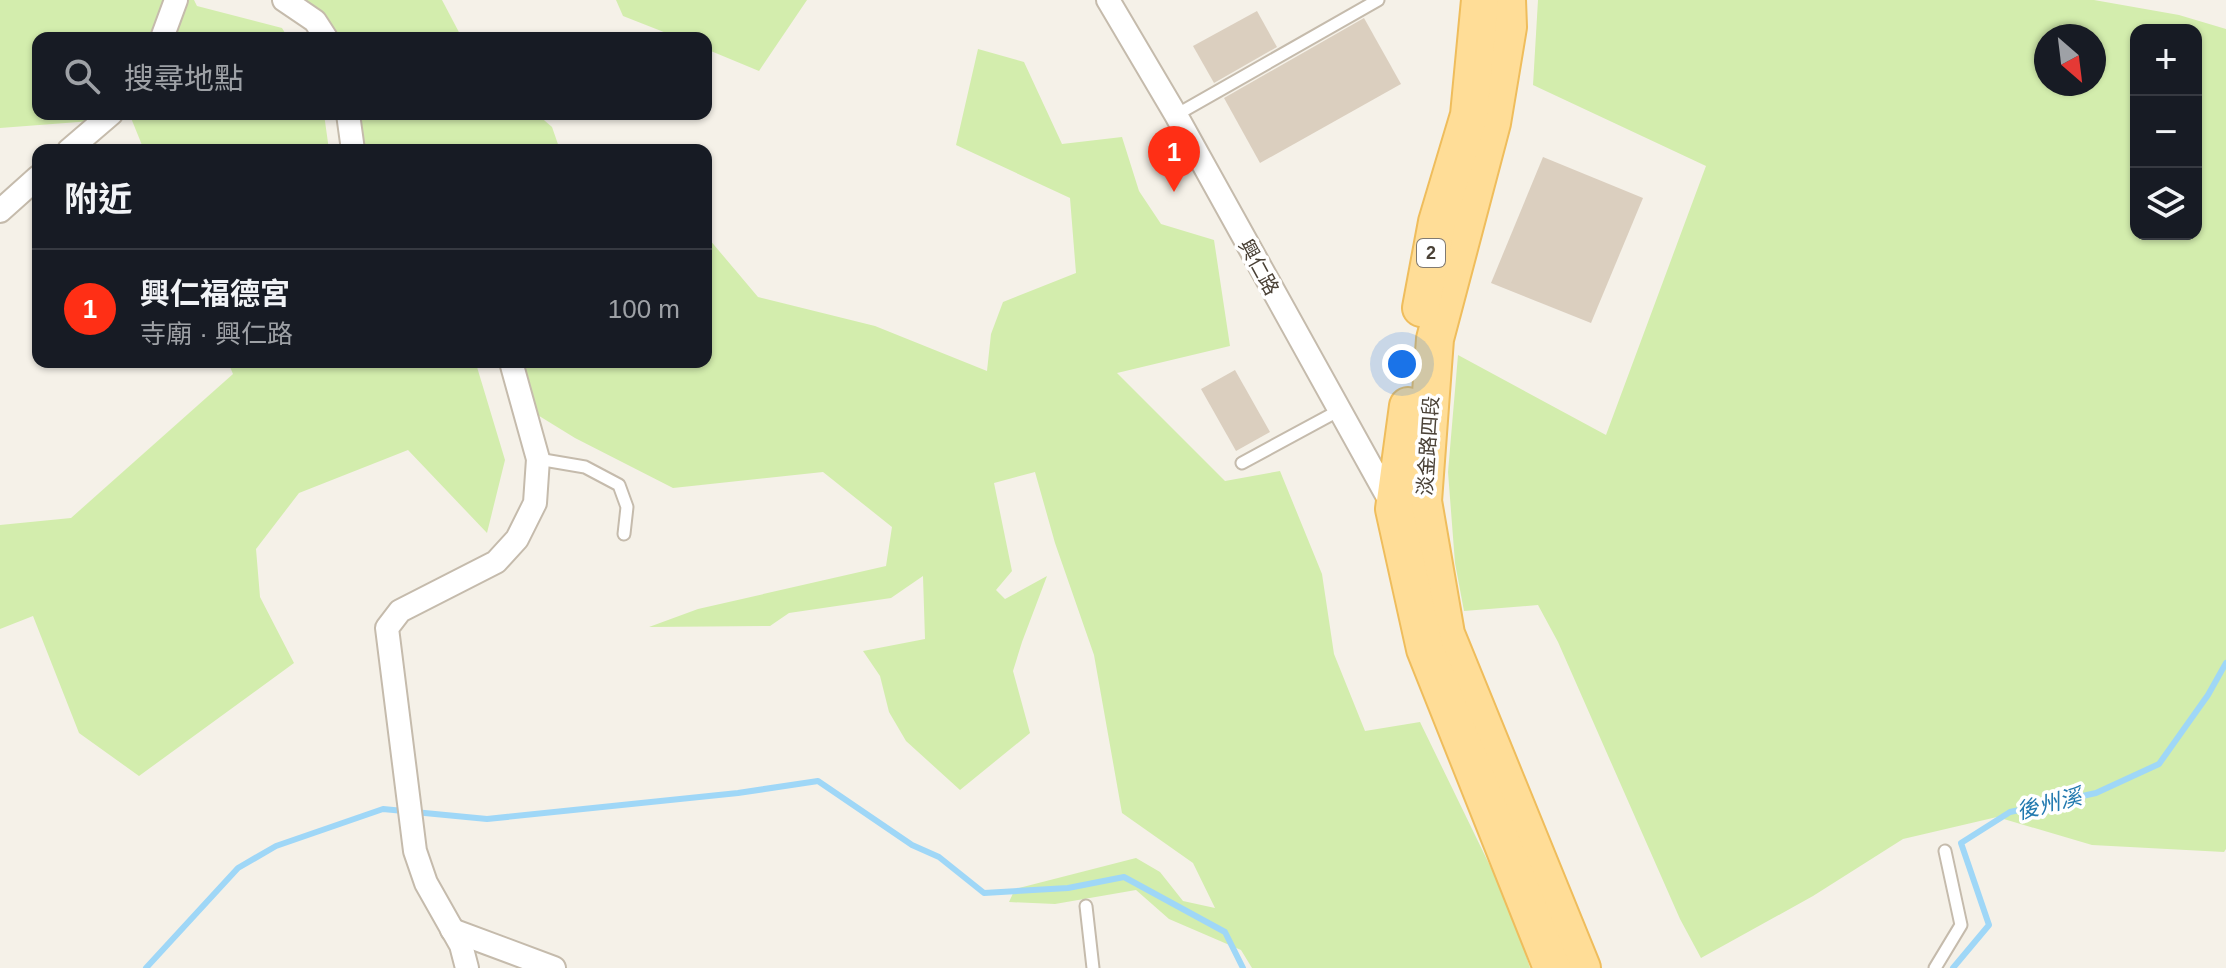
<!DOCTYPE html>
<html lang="zh-TW">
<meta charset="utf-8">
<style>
body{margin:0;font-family:Arial,"Noto Sans TC",sans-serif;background:#20242c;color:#f1f3f6}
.controls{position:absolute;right:24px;top:24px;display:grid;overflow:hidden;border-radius:16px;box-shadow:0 2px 6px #0004}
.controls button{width:72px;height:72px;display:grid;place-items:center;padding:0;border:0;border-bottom:2px solid #363941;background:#171b24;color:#f1f3f6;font:40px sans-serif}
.compass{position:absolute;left:2034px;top:24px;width:72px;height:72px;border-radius:50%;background:#171b24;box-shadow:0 2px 6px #0004;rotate:152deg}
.you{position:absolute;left:1402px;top:364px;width:28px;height:28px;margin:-20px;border:6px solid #fff;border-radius:50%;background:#1a73e8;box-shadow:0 0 0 12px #1a73e833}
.badge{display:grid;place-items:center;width:52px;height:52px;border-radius:50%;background:#ff2f15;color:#fff;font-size:26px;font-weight:700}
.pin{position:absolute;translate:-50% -66px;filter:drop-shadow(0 2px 4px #0008)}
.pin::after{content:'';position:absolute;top:42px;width:28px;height:24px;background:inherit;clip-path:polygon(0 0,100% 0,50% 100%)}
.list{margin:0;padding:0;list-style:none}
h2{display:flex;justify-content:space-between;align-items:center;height:104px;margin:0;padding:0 32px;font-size:34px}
h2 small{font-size:26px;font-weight:400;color:#9ea1a6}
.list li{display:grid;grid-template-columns:52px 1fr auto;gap:24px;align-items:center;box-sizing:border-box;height:120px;padding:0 32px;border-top:2px solid #363941}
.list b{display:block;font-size:30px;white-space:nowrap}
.list p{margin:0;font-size:26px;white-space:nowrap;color:#9ea1a6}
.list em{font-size:26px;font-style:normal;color:#9ea1a6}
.icon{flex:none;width:44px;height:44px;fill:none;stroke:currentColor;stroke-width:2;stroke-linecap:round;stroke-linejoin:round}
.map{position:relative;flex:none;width:2226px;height:968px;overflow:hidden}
.search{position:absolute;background:#171b24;box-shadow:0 2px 6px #0004;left:32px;top:32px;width:680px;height:88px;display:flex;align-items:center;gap:20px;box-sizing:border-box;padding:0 28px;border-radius:16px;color:#9ea1a6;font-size:30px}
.panel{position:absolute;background:#171b24;box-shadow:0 2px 6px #0004;left:32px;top:144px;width:680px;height:224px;border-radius:16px}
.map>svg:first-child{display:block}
.green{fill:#d3edad;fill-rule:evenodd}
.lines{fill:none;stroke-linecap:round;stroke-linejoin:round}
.stream{stroke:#9fd7f7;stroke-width:6}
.building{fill:#dbcfbf}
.lane-casing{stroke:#c5bbac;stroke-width:15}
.street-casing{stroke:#c5bbac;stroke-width:26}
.primary-casing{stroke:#efbd5c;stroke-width:40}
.lane{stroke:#fff;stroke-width:11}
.street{stroke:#fff;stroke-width:22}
.primary{stroke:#ffdd97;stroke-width:36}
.labels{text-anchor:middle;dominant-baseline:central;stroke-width:7;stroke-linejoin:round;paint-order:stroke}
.shield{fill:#fff;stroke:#807a72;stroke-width:2}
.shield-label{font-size:18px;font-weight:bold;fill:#4a4136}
.street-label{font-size:20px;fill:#4a4136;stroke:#fff}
.water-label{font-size:22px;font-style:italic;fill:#2179af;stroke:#fff}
</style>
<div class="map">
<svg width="2226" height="968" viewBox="0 0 2226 968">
<rect width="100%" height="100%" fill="#f5f1e8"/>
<!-- green -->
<g class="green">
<path d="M0 0H194L197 6 282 28 288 38H38V114H324L329 150H144L131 118 0 128Z"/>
<path d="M300 0H442L462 38H333Z"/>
<path d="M616 0H807L759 71 706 49V38H679L623 16Z"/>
<path d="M1538 0H2094L2179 15 2226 29V849L2224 852 2092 845 1997 817 1903 839 1813 896 1701 958 1680 919 1558 642 1538 605 1464 611 1455 563 1448 472 1458 355 1606 435 1706 166 1533 85ZM2136 30H2196V234H2136ZM2046 36H2094V84H2046Z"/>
<path d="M978 49 1024 62 1062 144 1122 137 1139 191 1161 224 1214 240 1230 346 1117 373 1225 481 1280 471 1322 574 1334 654 1365 731 1420 722 1511 909 1530 968H1252L1241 950 1169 919 1136 890 1055 904 1009 902 1015 889 1136 858 1160 872 1183 901 1215 908 1193 863 1122 813 1094 655 1055 543 1035 472 994 483 1012 571 996 590 1005 599 1047 576 1022 642 1013 671 1030 733 960 790 906 741 889 712 880 676 863 651 925 639 923 576 891 598 789 613 770 626 649 627 698 609 886 566 892 527 823 472 673 488 575 438 536 414 508 362H706V239H709L758 297 875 326 987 371 991 334 1003 302 1076 273 1070 198 956 145Z"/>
<path d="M356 114H537L552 127 560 150H360Z"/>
<path d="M228 362H469L477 367 505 460 487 533 408 450 299 493 256 549 260 597 294 663 139 776 79 733 33 616 0 629V525L71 518 233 374Z"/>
</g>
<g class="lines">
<!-- stream -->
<g class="stream">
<path d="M146 968 238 868 276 846 383 809 487 819 738 793 818 781 912 845 939 857 984 893 1068 888 1124 877 1225 932 1243 968"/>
<path d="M1953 968 1989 925 1961 843 2010 812 2096 793 2159 764 2208 695 2226 663"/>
</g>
</g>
<!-- building -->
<g class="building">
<path d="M1257 11 1277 47 1214 83 1193 46Z"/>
<path d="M1364 18 1401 84 1260 163 1224 98Z"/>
<path d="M1543 157 1643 198 1591 323 1491 283Z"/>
<path d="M1235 370 1270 432 1236 451 1201 389Z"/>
</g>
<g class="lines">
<defs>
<g id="lane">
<path d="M1176 115 1378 0"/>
<path d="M538 459 585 467 619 485 627 507 624 534"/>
<path d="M1242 463 1338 411"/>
<path d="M1086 906 1093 968"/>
<path d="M1935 968 1961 925 1945 851"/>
</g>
<g id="street">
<path d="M284 0 315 21 326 38"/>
<path d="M1108 0 1176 115 1394 508"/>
<path d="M162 38 176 0"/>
<path d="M348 114 353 150"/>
<path d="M69 150 111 114"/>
<path d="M0 211 38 177"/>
<path d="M452 930 554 968"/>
<path d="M467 968 461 945 426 883 415 851 387 628 400 611 496 562 517 539 535 503 538 459 511 362"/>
</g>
<g id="primary">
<path d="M1507 0 1508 27 1492 123 1435 339 1423 501 1446 634 1582 968"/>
<path d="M1421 308 1437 222 1469 115 1480 0"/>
<path d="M1408 406 1394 509 1425 649 1552 968"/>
</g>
</defs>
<!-- lane casing -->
<use href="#lane" class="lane-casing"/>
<!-- street casing -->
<use href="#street" class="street-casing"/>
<!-- primary casing -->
<use href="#primary" class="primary-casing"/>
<!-- lane -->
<use href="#lane" class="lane"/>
<!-- street -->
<use href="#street" class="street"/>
<!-- primary -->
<use href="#primary" class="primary"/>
</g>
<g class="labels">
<!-- shield labels -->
<rect class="shield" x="1417" y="239" width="28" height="28" rx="6"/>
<g class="shield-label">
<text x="1431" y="253">2</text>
</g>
<!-- street labels -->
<g class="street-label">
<text transform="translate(1259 267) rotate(61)">興仁路</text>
<text transform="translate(1428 446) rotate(-86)">淡金路四段</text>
</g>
<!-- water labels -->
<g class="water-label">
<text transform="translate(2049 804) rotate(-14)">後州溪</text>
</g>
</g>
</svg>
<div class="controls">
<button>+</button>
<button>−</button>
<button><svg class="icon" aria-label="layers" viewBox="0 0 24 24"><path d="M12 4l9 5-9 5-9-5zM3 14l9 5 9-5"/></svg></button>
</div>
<svg class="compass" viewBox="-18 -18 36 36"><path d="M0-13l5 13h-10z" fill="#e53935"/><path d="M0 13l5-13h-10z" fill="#9ea1a6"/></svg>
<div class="you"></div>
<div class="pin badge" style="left:1174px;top:192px">1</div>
<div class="search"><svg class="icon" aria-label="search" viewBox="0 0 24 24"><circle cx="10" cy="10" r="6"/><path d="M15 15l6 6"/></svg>搜尋地點</div>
<section class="panel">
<h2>附近<small></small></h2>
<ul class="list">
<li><span class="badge">1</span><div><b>興仁福德宮</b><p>寺廟 · 興仁路</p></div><em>100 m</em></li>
</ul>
</section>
</div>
